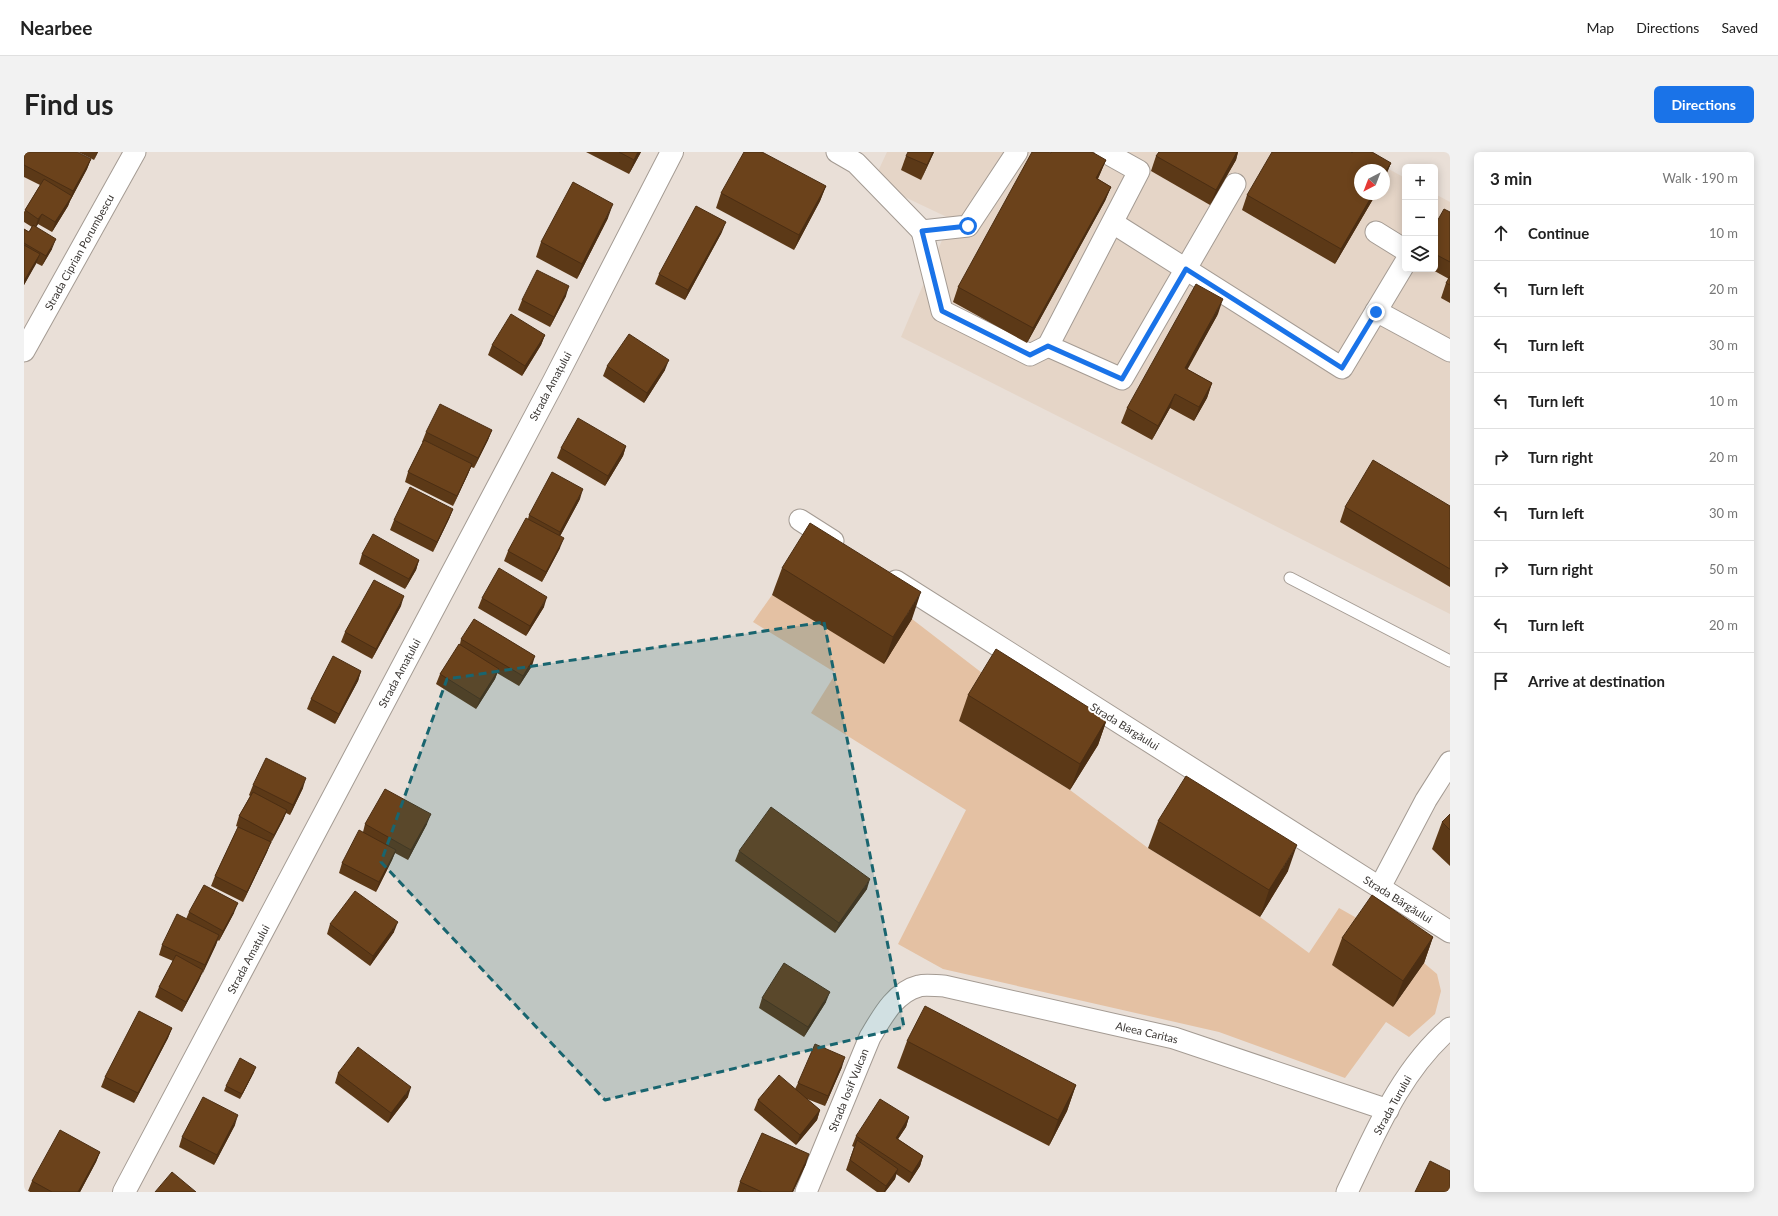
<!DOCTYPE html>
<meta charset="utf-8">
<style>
body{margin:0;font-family:Lato,sans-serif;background:#f2f2f2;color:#222}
.controls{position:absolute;right:12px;top:12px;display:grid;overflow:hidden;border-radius:6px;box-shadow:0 2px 10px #0003}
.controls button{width:36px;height:36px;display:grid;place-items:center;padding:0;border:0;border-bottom:1px solid #e0e0e0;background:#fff;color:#222;font:20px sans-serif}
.compass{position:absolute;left:1330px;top:12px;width:36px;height:36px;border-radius:50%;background:#fff;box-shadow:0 2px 10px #0003;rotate:222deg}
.stop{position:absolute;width:12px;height:12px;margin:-9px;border:3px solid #1a73e8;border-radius:50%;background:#fff}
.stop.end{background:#1a73e8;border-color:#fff;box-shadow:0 1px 4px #0008}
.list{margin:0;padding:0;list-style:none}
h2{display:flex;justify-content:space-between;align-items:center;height:52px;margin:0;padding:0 16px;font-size:17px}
h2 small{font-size:13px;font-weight:400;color:#767676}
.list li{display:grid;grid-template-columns:26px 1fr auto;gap:12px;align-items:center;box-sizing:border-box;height:56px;padding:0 16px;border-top:1px solid #e0e0e0}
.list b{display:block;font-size:15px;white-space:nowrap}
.list em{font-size:13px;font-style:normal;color:#767676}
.icon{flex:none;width:22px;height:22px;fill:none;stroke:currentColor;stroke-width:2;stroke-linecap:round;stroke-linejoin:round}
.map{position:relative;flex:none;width:1426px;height:1040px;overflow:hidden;border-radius:6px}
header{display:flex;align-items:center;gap:24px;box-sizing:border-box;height:56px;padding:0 20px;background:#fff;border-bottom:1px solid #e0e0e0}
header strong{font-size:19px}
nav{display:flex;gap:22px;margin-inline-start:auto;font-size:14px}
.intro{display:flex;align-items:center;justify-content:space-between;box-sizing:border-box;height:96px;padding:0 24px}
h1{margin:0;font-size:28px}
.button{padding:10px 18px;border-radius:6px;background:#1a73e8;color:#fff;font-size:14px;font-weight:700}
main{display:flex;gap:24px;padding:0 24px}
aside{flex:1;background:#fff;border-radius:6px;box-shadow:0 2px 10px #0003}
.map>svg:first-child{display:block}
.built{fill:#e5d5c7;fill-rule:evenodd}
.green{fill:#e4c1a3}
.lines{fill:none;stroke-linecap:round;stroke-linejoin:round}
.lane-casing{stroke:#a49b93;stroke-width:13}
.street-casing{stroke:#a49b93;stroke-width:23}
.secondary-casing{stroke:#a49b93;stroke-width:24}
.lane{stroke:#fff;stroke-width:11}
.street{stroke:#fff;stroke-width:21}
.secondary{stroke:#fff;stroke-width:22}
.wall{fill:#5c3917}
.shaded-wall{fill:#4b2e13}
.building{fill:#6b421b;stroke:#4b2e13}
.route{stroke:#1a73e8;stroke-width:5}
.marked{fill:#19656f;fill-opacity:0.2;stroke:#19656f;stroke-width:3;stroke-dasharray:8 5;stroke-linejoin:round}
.labels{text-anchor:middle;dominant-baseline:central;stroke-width:4;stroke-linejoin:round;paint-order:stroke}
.street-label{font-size:11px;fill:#3b3734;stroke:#fff}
</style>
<header>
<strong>Nearbee</strong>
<nav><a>Map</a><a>Directions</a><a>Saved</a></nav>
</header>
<div class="intro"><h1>Find us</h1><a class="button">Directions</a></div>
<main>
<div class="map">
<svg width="1426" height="1040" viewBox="0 0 1426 1040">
<rect width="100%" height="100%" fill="#e9dfd7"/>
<!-- built -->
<path class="built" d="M863 0H1334L1381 26V117H1411V42L1426 50V462L877 185 927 67 849 30ZM1336 18H1360V42H1336Z"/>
<!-- green -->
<path class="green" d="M748 443 888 467 962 524 935 569 1046 638 1124 696 1236 765 1285 801 1315 756 1338 769 1369 855 1400 811 1413 822 1417 839 1411 862 1385 885 1362 870 1321 926 1195 880 919 817 874 792 942 658 787 561 812 521 729 470Z"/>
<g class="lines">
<defs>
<path id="lane" d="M1266 426 1426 509"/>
<g id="street">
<path d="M813 0 832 11 898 79 944 74 993 0"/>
<path d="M1081 0 1115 19 1024 194 1098 227 1211 32"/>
<path d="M1089 71 1318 216 1381 111"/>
<path d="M898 79 918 159 1006 203 1024 194"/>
<path d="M1352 80 1381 98"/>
<path d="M1352 159 1426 199"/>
<path d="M0 199 111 0"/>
<path d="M776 368 809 389"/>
<path d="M872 429 1426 780"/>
<path d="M1356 735 1402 648 1426 610"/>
<path d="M782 1040 846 885C858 865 871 840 895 834 902 832 912 834 920 834L1150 886 1364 958"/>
<path d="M1323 1040C1351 982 1376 919 1426 876"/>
</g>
<path id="secondary" d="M100 1040 530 229 648 0"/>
</defs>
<!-- lane casing -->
<use href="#lane" class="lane-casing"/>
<!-- street casing -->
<use href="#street" class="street-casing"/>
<!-- secondary casing -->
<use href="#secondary" class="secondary-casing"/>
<!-- lane -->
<use href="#lane" class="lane"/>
<!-- street -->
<use href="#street" class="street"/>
<!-- secondary -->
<use href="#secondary" class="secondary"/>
</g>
<!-- wall -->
<g class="wall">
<path d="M0 0 67 7 63 17 46 49 44 54 28 80 14 72 12 75 28 97 18 114 12 111 0 133V77L5 80 8 75 0 70V60L16 33 0 25Z"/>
<path d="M54 0H74L70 8Z"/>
<path d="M562 0H617L605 22Z"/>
<path d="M910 0 897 28 877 18 882 4Z"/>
<path d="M1135 0H1214L1212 8 1186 53 1127 19 1132 4Z"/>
<path d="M1027 1 1082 8 1076 22 1074 27 1087 35 1081 49 1003 191 929 150 934 135Z"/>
<path d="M1328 1 1367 11 1360 28V18L1336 42H1352L1311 112 1218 58 1223 43Z"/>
<path d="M802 34 796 49 770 98 692 56 697 41Z"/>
<path d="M1426 60V151L1417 146 1422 131 1425 127 1407 117H1411V73Z"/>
<path d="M584 66 553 127 512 105 517 90Z"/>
<path d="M698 80 661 148 631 132 635 122Z"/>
<path d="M542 144 526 175 494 158 498 148Z"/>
<path d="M1194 162 1163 217 1188 231 1183 246 1170 269 1146 256 1128 288 1097 271 1103 256Z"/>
<path d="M521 183 517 193 498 224 464 203 468 193Z"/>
<path d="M583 214 641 218 620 251 579 224Z"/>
<path d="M468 278 464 288 450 316 447 315 444 322 429 354 381 330 384 320 399 290H398L402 280Z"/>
<path d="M602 294 599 304 581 334 533 306 537 296Z"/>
<path d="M556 347 536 384V396L518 430 480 409 484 399 504 367 505 363Z"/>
<path d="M1426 354V435L1316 370 1321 355Z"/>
<path d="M429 357 425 367 409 400 366 378 370 368Z"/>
<path d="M338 402 395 408 392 418 381 437 335 412Z"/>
<path d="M758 416 888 467 860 512 748 443Z"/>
<path d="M458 446 520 455 502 484 454 456Z"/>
<path d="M377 454 348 507 317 490 321 480Z"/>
<path d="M437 487 508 514 495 534 473 521 471 527 452 557 412 532 416 522 436 492Z"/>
<path d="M337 519 334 529 311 572 283 557 287 547Z"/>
<path d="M944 543 1083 567 1074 593 1046 638 935 569Z"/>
<path d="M229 633 279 636 266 663 262 661 259 668 246 692 243 700 219 750 187 734 191 724 214 675 212 674 215 664 226 644 225 643Z"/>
<path d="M1426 662V714L1408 697 1418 670Z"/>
<path d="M1134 669 1264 719 1236 765 1124 696Z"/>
<path d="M341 672H403L384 708 371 701 368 708 352 740 315 721 318 711 339 680Z"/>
<path d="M715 699 843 737 811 781 711 709Z"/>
<path d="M165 760 210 761 195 789 194 788 175 828 158 860 131 845 135 835 149 809 135 803 138 793 162 767Z"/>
<path d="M306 772 370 780 346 814 303 782Z"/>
<path d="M1409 785 1400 811 1369 855 1308 813 1318 786Z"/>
<path d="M738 846 802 850 780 885 735 856Z"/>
<path d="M148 876 144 886 110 951 77 935 81 925Z"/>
<path d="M883 889 1052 933 1043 959 1025 994 873 916Z"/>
<path d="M818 915 801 954 783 947 796 958 793 968 772 993 730 958 734 948 771 937 774 931Z"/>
<path d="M230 920 216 947 200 939 202 934Z"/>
<path d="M314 921 384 945 364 971 311 931Z"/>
<path d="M885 965 882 975 874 987 899 1004 896 1014 885 1031 872 1022 871 1027 861 1040H853L822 1018 830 995 828 994 832 984Z"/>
<path d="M211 973 190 1013 155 995 158 985Z"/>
<path d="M76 1000 72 1010 56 1040H6L4 1039 8 1029Z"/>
<path d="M782 1012 769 1040H713L716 1030Z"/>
</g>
<!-- shaded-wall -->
<g class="shaded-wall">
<path d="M73 0H74L70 8Z"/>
<path d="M614 0H617L605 22 610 8Z"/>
<path d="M909 0H910L897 28 903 13Z"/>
<path d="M1213 0H1214L1212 8 1186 53 1192 38Z"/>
<path d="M67 7 63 17 46 49 49 39Z"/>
<path d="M1082 8 1076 22 1066 41 1072 26Z"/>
<path d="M1367 11 1361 25 1360 28V22Z"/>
<path d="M802 34 796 49 770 98 775 83Z"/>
<path d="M1087 35 1081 49 1003 191 1009 176Z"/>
<path d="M1349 42H1352L1311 112 1317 97Z"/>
<path d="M48 44 44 54 28 80 31 70Z"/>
<path d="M589 52 584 66 553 127 558 112Z"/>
<path d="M18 62 14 72 11 77 14 67Z"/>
<path d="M702 70 698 80 661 148 664 138Z"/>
<path d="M32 87 28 97 18 114 22 104Z"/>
<path d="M16 102 12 112 0 133V129Z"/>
<path d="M545 134 542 144 526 175 530 165Z"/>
<path d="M1199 147 1194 162 1156 231 1161 216Z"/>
<path d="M521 183 517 193 498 224 501 214Z"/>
<path d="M645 208 641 218 620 251 623 241Z"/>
<path d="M1188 231 1183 246 1170 269 1175 255Z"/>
<path d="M1151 242 1146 256 1128 288 1134 274Z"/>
<path d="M468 278 464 288 450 316 454 306Z"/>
<path d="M602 294 599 304 581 334 584 324Z"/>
<path d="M448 312 444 322 429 354 433 344Z"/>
<path d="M559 337 556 347 533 390 536 380Z"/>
<path d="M429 357 425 367 409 400 413 390Z"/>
<path d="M540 386 536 396 518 430 522 420Z"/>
<path d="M395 408 392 418 381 437 385 427Z"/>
<path d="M897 440 888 467 860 512 869 485Z"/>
<path d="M380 444 377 454 348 507 352 497Z"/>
<path d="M523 445 520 455 502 484 506 474Z"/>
<path d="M511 504 508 514 495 534 499 524Z"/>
<path d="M475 517 471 527 452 557 456 547Z"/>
<path d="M337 519 334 529 311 572 315 562Z"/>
<path d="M1083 567 1074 593 1046 638 1056 612Z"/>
<path d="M282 626 279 636 266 663 269 653Z"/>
<path d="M263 658 259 668 246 693 250 683Z"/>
<path d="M407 662 403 672 384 708 387 698Z"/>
<path d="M247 690 243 700 219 750 223 740Z"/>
<path d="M1273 693 1264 719 1236 765 1245 738Z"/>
<path d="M372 698 368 708 352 740 355 730Z"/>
<path d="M846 727 843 737 811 781 815 771Z"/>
<path d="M214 751 210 761 195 789 199 779Z"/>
<path d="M374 770 370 780 346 814 349 804Z"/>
<path d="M195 783 192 793 178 823 181 813Z"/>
<path d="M1409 785 1400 811 1369 855 1379 829Z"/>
<path d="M179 818 175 828 158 860 162 850Z"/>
<path d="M806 840 802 850 780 885 784 875Z"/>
<path d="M148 876 144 886 110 951 114 941Z"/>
<path d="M821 905 818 915 801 954 804 944Z"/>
<path d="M232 915 230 920 216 947 218 942Z"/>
<path d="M1052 933 1043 959 1025 994 1034 968Z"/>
<path d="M387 935 384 945 364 971 367 961Z"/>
<path d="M796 958 793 968 772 993 776 983Z"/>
<path d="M214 963 211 973 190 1013 193 1003Z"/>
<path d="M885 965 882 975 868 996 872 986Z"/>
<path d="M76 1000 72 1010 56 1040H54Z"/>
<path d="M785 1002 782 1012 769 1040H768Z"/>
<path d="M899 1004 896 1014 885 1031 888 1021Z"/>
<path d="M874 1017 871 1027 861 1040H860L862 1034Z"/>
</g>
<!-- building -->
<g class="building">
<path d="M0 0H53L67 7 49 39 0 13Z"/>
<path d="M595 0H614L610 8Z"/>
<path d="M720 0H738L802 34 775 83 697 41Z"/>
<path d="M884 0H909L903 13 882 4Z"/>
<path d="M1008 0H1025L1027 1V0H1068L1082 8 1072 26 1087 35 1009 176 934 135Z"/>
<path d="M1135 0H1213L1192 38 1132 4Z"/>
<path d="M1248 0H1327L1328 1 1329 0H1348L1367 11 1360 22V18H1336V42H1349L1317 97 1223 43Z"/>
<path d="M20 27 48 44 31 70 18 62 14 67 1 58Z"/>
<path d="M549 30 589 52 558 112 517 90Z"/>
<path d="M672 54 702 70 664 138 635 122Z"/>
<path d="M1420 57 1426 60V110L1411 102V73Z"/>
<path d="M9 73 32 87 22 104 0 91V77L5 80Z"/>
<path d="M0 93 16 102 0 129Z"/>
<path d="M513 118 545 134 530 165 498 148Z"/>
<path d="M1426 124V133L1422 131Z"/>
<path d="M1172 132 1199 147 1161 216 1188 231 1175 255 1151 242 1134 274 1103 256Z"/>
<path d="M487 162 521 183 501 214 468 193Z"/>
<path d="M605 182 645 208 623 241 583 214Z"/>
<path d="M416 252 468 278 454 306 402 280Z"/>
<path d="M554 266 602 294 584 324 537 296Z"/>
<path d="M400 288 448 312 433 344 384 320Z"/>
<path d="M1349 308 1426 354V417L1321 355Z"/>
<path d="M528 320 559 337 536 380 505 363Z"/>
<path d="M386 335 429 357 413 390 370 368Z"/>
<path d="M502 366 540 386 522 420 484 399Z"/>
<path d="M786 371 897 440 869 485 758 416Z"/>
<path d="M349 382 395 408 385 427 338 402Z"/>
<path d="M475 416 523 445 506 474 458 446Z"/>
<path d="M350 428 380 444 352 497 321 480Z"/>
<path d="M450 467 511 504 499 524 437 487Z"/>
<path d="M435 492 475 517 456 547 416 522Z"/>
<path d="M972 497 1083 567 1056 612 944 543Z"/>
<path d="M309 504 337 519 315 562 287 547Z"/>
<path d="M242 606 282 626 269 653 229 633Z"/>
<path d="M1162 624 1273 693 1245 738 1134 669Z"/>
<path d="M361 637 407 662 387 698 341 672Z"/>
<path d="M229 640 263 658 250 683 215 664Z"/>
<path d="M747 655 846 727 815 771 715 699Z"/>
<path d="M1426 662V678L1418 670Z"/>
<path d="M214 675 247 690 223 740 191 724Z"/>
<path d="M335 678 372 698 355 730 318 711Z"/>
<path d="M180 733 214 751 199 779 165 760Z"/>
<path d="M331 739 374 770 349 804 306 772Z"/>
<path d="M1348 743 1409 785 1379 829 1318 786Z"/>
<path d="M153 762 195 783 181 813 138 793Z"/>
<path d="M152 803 179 818 162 850 135 835Z"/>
<path d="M760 811 806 840 784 875 738 846Z"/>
<path d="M901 854 1052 933 1034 968 883 889Z"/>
<path d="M115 859 148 876 114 941 81 925Z"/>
<path d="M791 892 821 905 804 944 774 931Z"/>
<path d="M334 895 387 935 367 961 314 921Z"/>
<path d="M216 906 232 915 218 942 202 934Z"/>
<path d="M755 923 796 958 776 983 734 948Z"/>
<path d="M179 945 214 963 193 1003 158 985Z"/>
<path d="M856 947 885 965 872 986 899 1004 888 1021 832 984Z"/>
<path d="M36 978 76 1000 54 1040H28L8 1029Z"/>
<path d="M738 981 785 1002 768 1040H738L716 1030Z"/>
<path d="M833 988 874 1017 862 1034 826 1008Z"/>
<path d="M1406 1009 1426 1019V1040H1391Z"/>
<path d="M148 1020 172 1040H131Z"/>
</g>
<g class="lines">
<!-- route -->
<path class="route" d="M944 74 898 79 918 159 1006 203 1024 194 1098 227 1162 117 1318 216 1352 160"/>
</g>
<!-- marked area -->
<path class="marked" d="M800 470 880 875 581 948 357 710 423 527Z"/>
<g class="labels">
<!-- street labels -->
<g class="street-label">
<text transform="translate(55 100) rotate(-61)">Strada Ciprian Porumbescu</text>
<text transform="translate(526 234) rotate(-62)">Strada Amațului</text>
<text transform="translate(375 521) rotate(-62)">Strada Amațului</text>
<text transform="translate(1101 574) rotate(32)">Strada Bârgăului</text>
<text transform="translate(1374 747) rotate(32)">Strada Bârgăului</text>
<text transform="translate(224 807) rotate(-62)">Strada Amațului</text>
<text transform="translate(1123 880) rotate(13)">Aleea Caritas</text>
<text transform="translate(824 938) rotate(-68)">Strada Iosif Vulcan</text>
<text transform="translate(1368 953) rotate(-61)">Strada Turului</text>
</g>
</g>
</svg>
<div class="controls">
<button>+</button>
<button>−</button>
<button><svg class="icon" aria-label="layers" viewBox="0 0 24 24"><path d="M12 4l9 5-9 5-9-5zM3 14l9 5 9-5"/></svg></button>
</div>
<svg class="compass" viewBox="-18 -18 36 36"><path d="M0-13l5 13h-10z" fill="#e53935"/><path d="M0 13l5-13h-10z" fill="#767676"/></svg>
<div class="stop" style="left:944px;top:74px"></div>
<div class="stop end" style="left:1352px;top:160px"></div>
</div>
<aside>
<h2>3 min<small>Walk · 190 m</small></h2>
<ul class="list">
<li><svg class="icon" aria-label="ahead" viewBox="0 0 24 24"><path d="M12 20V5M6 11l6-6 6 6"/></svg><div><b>Continue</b></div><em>10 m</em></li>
<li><svg class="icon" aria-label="left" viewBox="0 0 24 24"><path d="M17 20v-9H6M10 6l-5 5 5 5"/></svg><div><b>Turn left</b></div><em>20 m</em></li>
<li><svg class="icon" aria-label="left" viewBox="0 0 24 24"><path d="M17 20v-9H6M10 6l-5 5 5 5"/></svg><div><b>Turn left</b></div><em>30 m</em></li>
<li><svg class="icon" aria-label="left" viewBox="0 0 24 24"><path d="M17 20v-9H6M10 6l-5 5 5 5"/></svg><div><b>Turn left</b></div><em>10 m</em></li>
<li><svg class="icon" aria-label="right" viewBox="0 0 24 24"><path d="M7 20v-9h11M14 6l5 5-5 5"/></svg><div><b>Turn right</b></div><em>20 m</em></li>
<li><svg class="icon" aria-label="left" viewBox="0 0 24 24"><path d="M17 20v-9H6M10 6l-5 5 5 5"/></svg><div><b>Turn left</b></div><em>30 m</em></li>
<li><svg class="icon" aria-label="right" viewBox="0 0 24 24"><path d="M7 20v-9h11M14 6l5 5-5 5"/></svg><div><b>Turn right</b></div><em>50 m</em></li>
<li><svg class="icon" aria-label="left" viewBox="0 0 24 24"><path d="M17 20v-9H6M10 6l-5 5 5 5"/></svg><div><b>Turn left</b></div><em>20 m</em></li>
<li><svg class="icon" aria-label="arrive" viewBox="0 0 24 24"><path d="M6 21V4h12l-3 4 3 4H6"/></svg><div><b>Arrive at destination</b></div></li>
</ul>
</aside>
</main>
